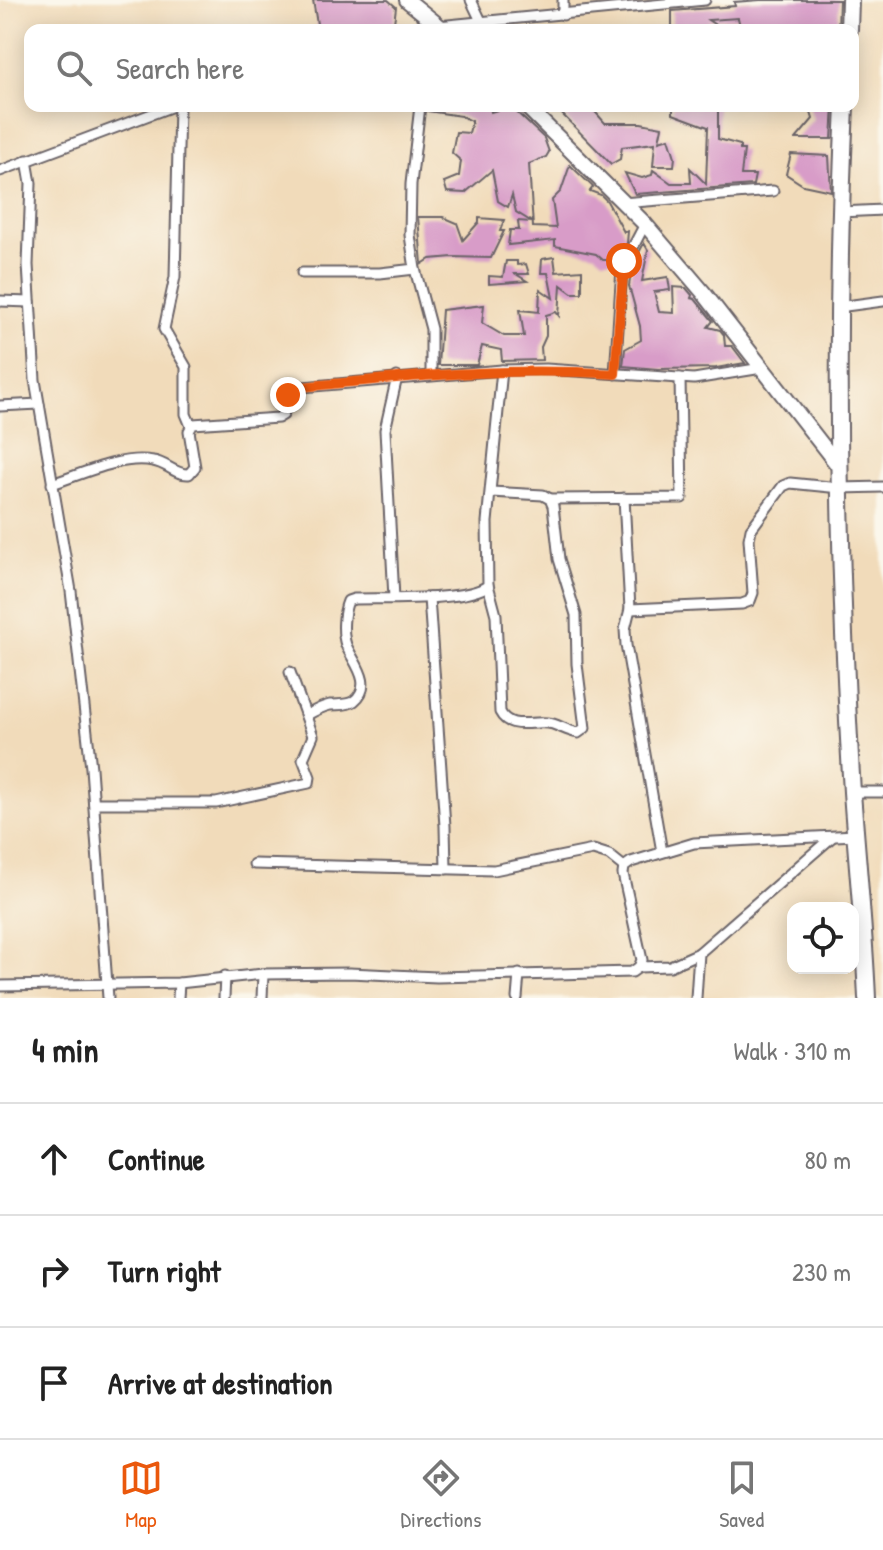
<!DOCTYPE html>
<meta charset="utf-8">
<style>
body{margin:0;font-family:"Patrick Hand",sans-serif;background:#f2f2f2;color:#222}
.controls{position:absolute;right:24px;bottom:24px;display:grid;overflow:hidden;border-radius:16px;box-shadow:0 4px 20px #0003}
.controls button{width:72px;height:72px;display:grid;place-items:center;padding:0;border:0;border-bottom:2px solid #e0e0e0;background:#fff;color:#222;font:40px sans-serif}
.stop{position:absolute;width:24px;height:24px;margin:-18px;border:6px solid #ea580c;border-radius:50%;background:#fff}
.stop.end{background:#ea580c;border-color:#fff;box-shadow:0 2px 8px #0008}
.list{margin:0;padding:0;list-style:none}
h2{display:flex;justify-content:space-between;align-items:center;height:104px;margin:0;padding:0 32px;font-size:34px}
h2 small{font-size:26px;font-weight:400;color:#767676}
.list li{display:grid;grid-template-columns:52px 1fr auto;gap:24px;align-items:center;box-sizing:border-box;height:112px;padding:0 32px;border-top:2px solid #e0e0e0}
.list b{display:block;font-size:30px;white-space:nowrap}
.list em{font-size:26px;font-style:normal;color:#767676}
.icon{flex:none;width:44px;height:44px;fill:none;stroke:currentColor;stroke-width:2;stroke-linecap:round;stroke-linejoin:round}
.map{position:relative;flex:none;width:883px;height:998px;overflow:hidden}
.search{position:absolute;background:#fff;box-shadow:0 4px 20px #0003;left:24px;right:24px;top:24px;height:88px;display:flex;align-items:center;gap:20px;box-sizing:border-box;padding:0 28px;border-radius:16px;color:#767676;font-size:30px}
.sheet{height:440px;background:#fff}
nav{display:flex;justify-content:space-around;align-items:center;box-sizing:border-box;height:112px;border-top:2px solid #e0e0e0;background:#fff;font-size:22px;color:#767676}
nav a{display:grid;justify-items:center;gap:4px}
nav .on{color:#ea580c}
.map>svg:first-child{display:block}
.building{fill:#d89cc8}
.lines{fill:none;stroke-linecap:round;stroke-linejoin:round}
.minor-casing{stroke:#6a6367;stroke-width:13}
.secondary-casing{stroke:#6a6367;stroke-width:18}
.trunk-casing{stroke:#6a6367;stroke-width:20}
.minor{stroke:#fff;stroke-width:9}
.secondary{stroke:#fff;stroke-width:14}
.trunk{stroke:#fff;stroke-width:16}
.route{stroke:#ea580c;stroke-width:10}
</style>
<div class="map">
<svg width="883" height="998" viewBox="0 0 883 998">
<rect width="100%" height="100%" fill="#fbf7ec"/>
<filter id="ink" filterUnits="userSpaceOnUse"><feTurbulence type="fractalNoise" baseFrequency=".0125" numOctaves="2"/><feDisplacementMap in="SourceGraphic" scale="16" xChannelSelector="R" yChannelSelector="G"/><feConvolveMatrix kernelMatrix="1 2 1 2 8 2 1 2 1" color-interpolation-filters="sRGB"/></filter>
<filter id="wash" filterUnits="userSpaceOnUse"><feTurbulence type="fractalNoise" baseFrequency=".006" numOctaves="4" result="noise"/><feDisplacementMap in="SourceGraphic" scale="32" xChannelSelector="R" yChannelSelector="G"/><feGaussianBlur stdDeviation="1.8" result="paint"/><feColorMatrix in="noise" values="0 0 0 0 0 0 0 0 0 0 0 0 0 0 0 0 0 1.4 0 .05"/><feComposite in="paint" operator="in"/></filter>
<g filter="url(#wash)">
<rect width="100%" height="100%" fill="#f1dbba"/>
<g id="blocks">
<!-- building -->
<g class="building">
<path d="M313 0H388L396 7 394 23 384 30H318Z"/>
<path d="M760 0H839L838 30H741L738 18 708 20 723 30H672V11L735 6 734 2Z"/>
<path d="M427 106H490L491 112 510 106 544 138 549 152 546 157 529 164 533 227 556 228 552 200 561 191 570 165 593 187 590 191 601 195 607 201 624 232 628 231 627 243 622 252 611 260H603L596 254 555 246V240L508 245 510 230H519L518 221 532 222 516 212 512 195 508 207 498 201 492 170 465 193 447 192 444 182 459 176 461 161 452 153 456 132 469 133 472 121 461 116 427 111Z"/>
<path d="M554 106H590L605 123H641L662 127 659 141 669 138 675 157 674 166H653L655 143 622 147 620 159 611 164Z"/>
<path d="M673 106H718V139L740 145V150H744L741 175H755L753 185 635 194 625 173 642 178 652 175 653 170 671 183H691L690 168 706 184 708 127 673 114Z"/>
<path d="M809 106H834L832 139H796L813 119Z"/>
<path d="M791 154 829 156 831 191 803 185 786 174Z"/>
<path d="M418 217H443L457 223 463 240 479 222V218L504 220 500 231H504L491 258 453 257 430 259 422 264Z"/>
<path d="M644 243 648 250 642 281 668 277 670 290 654 292 659 312 674 313 673 287 686 288 692 295 691 298 695 299 713 321 708 327 720 330 724 335 725 346H732L745 363 716 368 658 369 623 366 625 349 641 340 640 326 629 286 632 266Z"/>
<path d="M554 257 556 272 582 270V293H572L561 285 559 316 556 312 546 315V336L541 347 542 360 502 361 501 350 482 346 477 365H438L442 310 484 305 482 323 504 336H524L520 310 539 312 540 289 553 298 548 273H541L542 259Z"/>
<path d="M506 261H517V265L526 264 529 274H516L527 281 489 284V276L503 277Z"/>
</g>
</g>
</g>
<g filter="url(#ink)">
<use href="#blocks" fill-opacity="0" stroke="#6a6367" stroke-width="2"/>
<g class="lines">
<defs>
<g id="minor">
<path d="M471 0 481 21"/>
<path d="M563 0V15"/>
<path d="M397 30 705 0"/>
<path d="M179 106 175 277 164 329 186 367V414L191 426"/>
<path d="M420 106 411 184 410 235 415 269 431 329V374"/>
<path d="M27 160 31 183 28 265 35 380 71 591 91 768 108 998"/>
<path d="M0 171 173 106"/>
<path d="M622 203 773 191"/>
<path d="M840 212 883 210"/>
<path d="M302 273H380L415 269"/>
<path d="M0 301 30 302"/>
<path d="M838 307 883 301"/>
<path d="M615 374 622 268 645 224"/>
<path d="M0 406 39 404"/>
<path d="M52 484C82 474 121 455 153 461 167 463 175 475 189 474L195 467 189 431 193 424 278 418 283 415 291 392 302 387 502 370 546 369 694 379 762 368"/>
<path d="M624 498 630 609 625 629 626 645 662 852"/>
<path d="M550 499 682 498 680 378"/>
<path d="M488 585 496 615 500 712C510 732 535 719 553 724 562 727 568 731 578 733L585 728 577 664 576 615 559 559 553 506 550 499 543 495 491 492"/>
<path d="M394 598 385 430 397 377"/>
<path d="M429 598 445 826 446 869"/>
<path d="M630 609 742 604 750 601 753 593 749 539 751 529 783 486 790 483 840 488 883 487"/>
<path d="M307 715C314 711 321 707 330 705 338 704 347 706 354 701 375 684 353 662 346 645 342 633 343 613 348 601L354 599C381 598 470 602 488 585L487 522 502 370"/>
<path d="M852 792H883"/>
<path d="M94 803H216L309 783 310 777 303 759 313 736 290 672"/>
<path d="M254 864 494 870 593 850 609 855 624 867"/>
<path d="M639 967 670 966 699 953 832 837"/>
<path d="M0 986 179 983 263 974 349 973 437 977 632 972 639 967 642 960 623 874 624 867 631 862 694 843 856 835"/>
<path d="M178 998 179 983"/>
<path d="M224 998 225 976"/>
<path d="M262 998 263 974"/>
<path d="M517 998 519 974"/>
<path d="M696 998 699 953"/>
</g>
<g id="secondary">
<path d="M407 0 444 30"/>
<path d="M526 106 645 224 703 292 840 468"/>
</g>
<g id="trunk">
<path d="M849 30 850 0"/>
<path d="M845 106C834 335 838 564 852 792 857 861 864 929 867 998"/>
</g>
</defs>
<!-- minor casing -->
<use href="#minor" class="minor-casing"/>
<!-- secondary casing -->
<use href="#secondary" class="secondary-casing"/>
<!-- trunk casing -->
<use href="#trunk" class="trunk-casing"/>
<!-- minor -->
<use href="#minor" class="minor"/>
<!-- secondary -->
<use href="#secondary" class="secondary"/>
<!-- trunk -->
<use href="#trunk" class="trunk"/>
</g>
</g>
<g class="lines" filter="url(#ink)">
<!-- route -->
<path class="route" d="M288 395 293 390 302 387C408 376 509 367 615 374L624 261"/>
</g>
</svg>
<div class="controls">
<button><svg class="icon" aria-label="locate" viewBox="0 0 24 24"><circle cx="12" cy="12" r="6"/><path d="M12 2v4M12 18v4M2 12h4M18 12h4"/></svg></button>
</div>
<div class="stop" style="left:624px;top:261px"></div>
<div class="stop end" style="left:288px;top:395px"></div>
<div class="search"><svg class="icon" aria-label="search" viewBox="0 0 24 24"><circle cx="10" cy="10" r="6"/><path d="M15 15l6 6"/></svg>Search here</div>
</div>
<section class="sheet">
<h2>4 min<small>Walk · 310 m</small></h2>
<ul class="list">
<li><svg class="icon" aria-label="ahead" viewBox="0 0 24 24"><path d="M12 20V5M6 11l6-6 6 6"/></svg><div><b>Continue</b></div><em>80 m</em></li>
<li><svg class="icon" aria-label="right" viewBox="0 0 24 24"><path d="M7 20v-9h11M14 6l5 5-5 5"/></svg><div><b>Turn right</b></div><em>230 m</em></li>
<li><svg class="icon" aria-label="arrive" viewBox="0 0 24 24"><path d="M6 21V4h12l-3 4 3 4H6"/></svg><div><b>Arrive at destination</b></div></li>
</ul>
</section>
<nav>
<a class="on"><svg class="icon" aria-label="map" viewBox="0 0 24 24"><path d="M3 6l6-2 6 2 6-2v14l-6 2-6-2-6 2zM9 4v14M15 6v14"/></svg>Map</a>
<a><svg class="icon" aria-label="directions" viewBox="0 0 24 24"><path d="M12 3l9 9-9 9-9-9zM9 14v-3h6M13 9l2 2-2 2"/></svg>Directions</a>
<a><svg class="icon" aria-label="saved" viewBox="0 0 24 24"><path d="M7 4h10v16l-5-4-5 4z"/></svg>Saved</a>
</nav>
